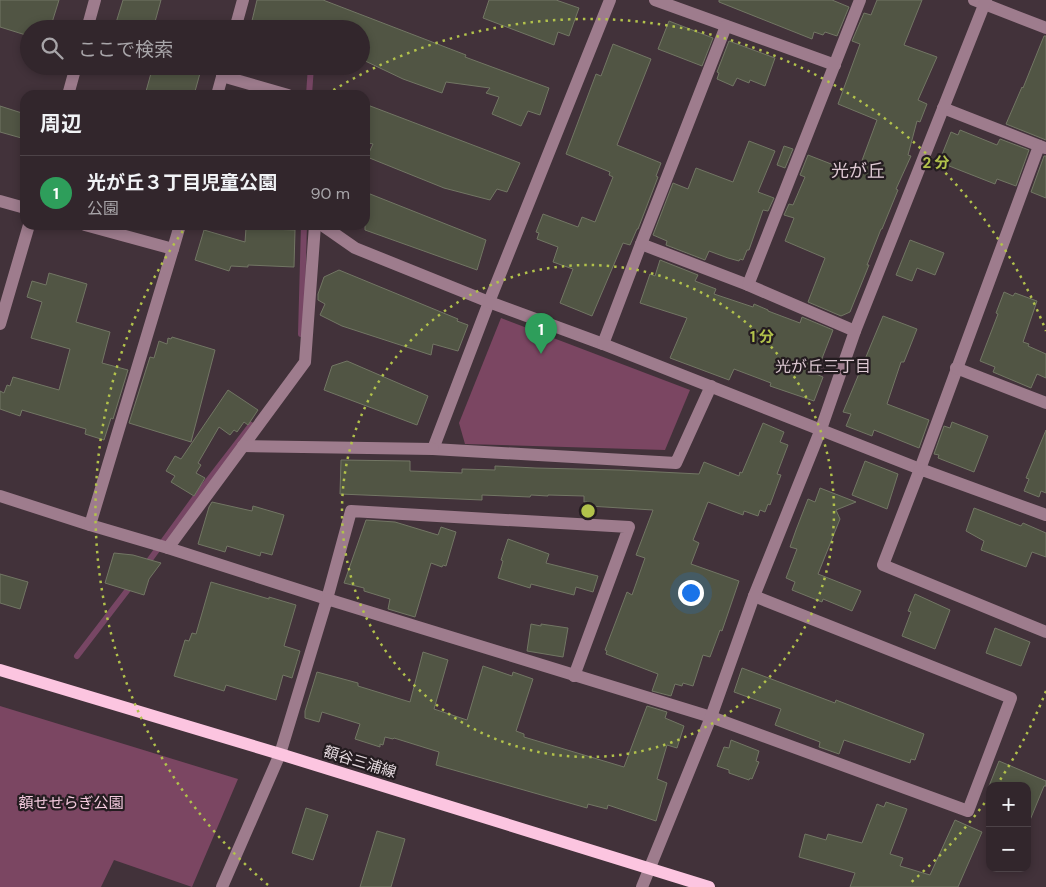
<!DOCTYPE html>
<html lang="ja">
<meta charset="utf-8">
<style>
body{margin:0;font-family:"DM Sans","Noto Sans JP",sans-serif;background:#3a2e34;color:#f1f3f6}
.controls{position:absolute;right:15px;bottom:15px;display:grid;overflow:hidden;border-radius:10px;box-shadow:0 2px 8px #0003}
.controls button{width:45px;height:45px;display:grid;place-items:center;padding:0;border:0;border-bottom:1px solid #4d4348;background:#32262c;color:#f1f3f6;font:25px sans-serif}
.you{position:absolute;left:690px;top:592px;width:18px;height:18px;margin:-12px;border:4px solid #fff;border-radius:50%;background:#1a73e8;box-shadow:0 0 0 8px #1a73e833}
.badge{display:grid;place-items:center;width:32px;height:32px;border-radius:50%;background:#b2c24b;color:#fff;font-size:16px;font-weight:700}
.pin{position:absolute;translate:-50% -41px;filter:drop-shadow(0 1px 2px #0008)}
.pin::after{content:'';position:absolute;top:26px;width:18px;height:15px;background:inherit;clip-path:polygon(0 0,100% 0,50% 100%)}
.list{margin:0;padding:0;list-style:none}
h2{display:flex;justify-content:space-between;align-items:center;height:65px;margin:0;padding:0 20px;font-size:21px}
h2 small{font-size:16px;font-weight:400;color:#a8a5a9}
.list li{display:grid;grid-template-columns:32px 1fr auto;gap:15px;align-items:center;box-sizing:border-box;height:75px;padding:0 20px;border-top:1px solid #4d4348}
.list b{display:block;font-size:19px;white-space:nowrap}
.list p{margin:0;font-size:16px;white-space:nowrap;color:#a8a5a9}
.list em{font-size:16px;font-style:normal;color:#a8a5a9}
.icon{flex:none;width:28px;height:28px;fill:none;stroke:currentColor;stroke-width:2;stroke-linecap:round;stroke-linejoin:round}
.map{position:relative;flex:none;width:1046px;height:887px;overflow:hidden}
.search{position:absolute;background:#32262c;box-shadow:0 2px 8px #0003;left:20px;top:20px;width:350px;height:55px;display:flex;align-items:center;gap:12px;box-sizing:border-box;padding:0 18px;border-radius:28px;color:#a8a5a9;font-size:19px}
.panel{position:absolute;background:#32262c;box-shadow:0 2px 8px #0003;left:20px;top:90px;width:350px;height:140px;border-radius:15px}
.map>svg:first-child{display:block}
.green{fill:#7b4662}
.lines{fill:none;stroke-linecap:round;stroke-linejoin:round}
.stream{stroke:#774664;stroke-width:6}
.building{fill:#515544;stroke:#727664}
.minor{stroke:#9e7c8d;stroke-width:12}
.major{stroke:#fcc5e0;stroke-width:12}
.ring{fill:none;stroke:#b2c24b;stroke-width:2.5;stroke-dasharray:2.5 5}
.labels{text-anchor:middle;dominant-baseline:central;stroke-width:4.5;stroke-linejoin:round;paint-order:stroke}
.street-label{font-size:15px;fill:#e7dce1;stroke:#241c20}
.park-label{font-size:15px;fill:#f4cade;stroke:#241c20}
.neighbourhood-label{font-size:16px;fill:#ddc8d2;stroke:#241c20}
.quarter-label{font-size:18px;fill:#ddc8d2;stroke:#241c20}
.centre{fill:#b2c24b;stroke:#241c20;stroke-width:2.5}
.ring-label{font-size:15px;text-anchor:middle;font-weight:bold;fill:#b2c24b;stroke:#241c20;stroke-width:4.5;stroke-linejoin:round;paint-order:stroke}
</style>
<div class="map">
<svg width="1046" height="887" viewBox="0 0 1046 887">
<rect width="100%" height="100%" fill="#42323a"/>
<!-- green -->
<g class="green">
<path d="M501 318 690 390 665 450 465 444 459 423Z"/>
<path d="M0 706 238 779 192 887 114 860 101 887H0Z"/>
</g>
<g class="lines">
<!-- stream -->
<g class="stream">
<path d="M309 95 311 66"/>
<path d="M301 334 304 225"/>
<path d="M146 565 200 491 251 425"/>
<path d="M77 656 133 583"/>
</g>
</g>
<!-- building -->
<g class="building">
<path d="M0 0H59L50 29H29V36L0 27Z"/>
<path d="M123 0H161L153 29H126L115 26Z"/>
<path d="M257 0H323L466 55 465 57 549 88 540 115 528 111 521 126 492 114 499 97 486 93 490 88 446 82 442 93 403 79 361 59V29H250Z"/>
<path d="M489 0H556L579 8 569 36 558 32 554 45 483 18Z"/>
<path d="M719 0H832L849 7 837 36 825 32 823 35 814 32 812 39 719 2Z"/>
<path d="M877 0H922L904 45 937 57 918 100 927 104 920 122 917 121 908 155 911 156 896 189 898 190 882 229H881L867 265H869L850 312 841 316 808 302 825 258 785 241 794 218 784 215 789 204 793 205 805 177 800 175 808 155 857 174 877 120 838 104 860 44 852 41 864 13 871 15Z"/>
<path d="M669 21 713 38 702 66 658 49Z"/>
<path d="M1044 36H1046V140L1006 124 1022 87 1023 88Z"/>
<path d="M729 41 775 58 765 86 750 80 749 83 737 78 733 86 717 79 719 73 717 72Z"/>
<path d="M613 44 651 59 617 145 661 163 656 176 658 177 638 229H637L630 245 623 243 592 316 560 303 573 269 553 262 558 247 537 239 539 233 536 232 543 214 578 227 582 217 595 222 613 177 609 175 610 172 566 154 596 74 601 76Z"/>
<path d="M153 66H202L194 95H145Z"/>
<path d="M365 104 520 163 507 192 497 189 490 200 444 188 367 157 373 144 365 142Z"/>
<path d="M0 106 25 114V139L0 132Z"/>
<path d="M960 130 997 145 1000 139 1029 150 1016 186 997 179 995 184 939 162 951 132 958 135Z"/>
<path d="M749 141 775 151 758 192 774 198 768 211 763 210 749 250H747L743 260 740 259 739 261 728 258 709 251 705 260 666 245 667 241 653 235 673 183 688 189 696 168 733 182Z"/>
<path d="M784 146 793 149 785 168 777 165Z"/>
<path d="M1044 156H1046V198L1031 192Z"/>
<path d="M365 192 486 240 477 270 365 230Z"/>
<path d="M246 228 295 230 294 267 248 265V267L231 266 229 271 195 260 204 230 245 242Z"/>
<path d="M910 240 944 253 935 275 917 268 912 281 896 275Z"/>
<path d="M660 260 698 275 695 281 716 289 714 294 753 307 754 304 768 310V311L800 323 802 317 833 330 816 374 823 377 814 401 770 386 771 383 734 369 729 380 670 358 687 318 640 303 650 274 655 276Z"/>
<path d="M339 270 458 319 457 321 468 325 458 351 433 344 431 355 342 326 320 315 325 304 318 300V294L324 277Z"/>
<path d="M49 273 87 284 76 322 110 332 102 363 128 370 113 419 111 418 104 440 85 434 86 429 22 410 20 416 0 409V391L4 393 7 385 10 386 13 377 59 390 70 349 31 338 42 302 27 297 32 281 46 285Z"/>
<path d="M1004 292 1013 296 1015 293 1037 301 1023 342 1029 344 1028 346 1046 354V378L1037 374 1031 388 993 372 995 367 980 361 998 314 996 313Z"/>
<path d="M883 316 917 329 904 362H901L887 404 929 420 919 448 874 430 872 436 846 426 851 414 843 412Z"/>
<path d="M172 337 215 350 191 442 129 423 150 357 154 358 159 341 167 344 168 338 171 339Z"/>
<path d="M347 361 428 396 417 425 324 390 332 366Z"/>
<path d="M228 390 258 410 248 425 244 422 237 432 234 430 230 435 219 427 198 463 201 465 196 473 205 478 194 496 171 482 175 476 166 471 175 456 181 459Z"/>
<path d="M952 422 988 436 974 472 938 458 939 455 934 454 944 426 950 428Z"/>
<path d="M763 423 784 432 780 442 788 445 777 474 781 475 770 505 768 504 765 512 760 510 758 516 744 511 743 515 708 502 693 540 699 543 691 564 739 581 722 631 720 630 710 657 703 655 693 686 683 683 682 686 675 684 671 696 652 691 658 674 606 654 607 651 605 650 627 592 632 595 645 558 636 555 653 510 589 506V502H584V496L548 495V496L531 495 530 497 482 495V500L340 494 341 460 410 461V471L462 473V469L495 470V466L536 468 620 470 699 474 704 462 739 476 740 472 742 473Z"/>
<path d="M1046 430V493L1041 491 1039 497 1024 491 1029 479 1026 478Z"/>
<path d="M865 461 898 474 887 509 852 495Z"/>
<path d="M820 488 856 502 836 510 840 519 818 574 861 591 852 611 823 599 822 602 792 590 795 582 786 578 797 549 790 547 796 530 808 499 815 502Z"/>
<path d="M212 502 252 511 253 506 284 515 272 555 261 552 260 556 227 546 225 552 198 544 209 507Z"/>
<path d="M974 508 1021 526 1023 523 1046 533V557L1032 552 1026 567 981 550 984 541 966 531Z"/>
<path d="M366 520 395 522 438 535 441 527 456 532 446 566 443 565 442 567 431 563 415 617 388 609 390 599 364 591V588L344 583Z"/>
<path d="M508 539 549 554 546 563 598 576 593 592 576 587 574 595 531 584 530 588 498 578 503 561 501 560Z"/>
<path d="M114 553 133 555 161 563 149 579 144 595 105 583Z"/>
<path d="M0 574 28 582 20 609 0 603Z"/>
<path d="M211 582 269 599V597L296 605 284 646 300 651 292 678 283 675 276 700 226 685 224 691 174 676 185 640 189 641 192 633 196 634Z"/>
<path d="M915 594 950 610 935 649 902 636 911 612 908 611Z"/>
<path d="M531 624 541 626V624L568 628 563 657 527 651Z"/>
<path d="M995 628 1030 642 1021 666 986 653Z"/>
<path d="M423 652 448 660 434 709 467 720 483 666 512 676 513 672 533 679 516 731 524 734V737L624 767 647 706 667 712 665 718 684 726 677 748 667 745 657 779 667 783 656 821 608 805 607 809 588 804 587 808 436 765 439 752 394 738 393 739 385 737 383 745 380 744V747L355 739 360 724 322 712 319 722 305 718V711L317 672 358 683V686L410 702Z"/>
<path d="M742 668 835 703 836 700 924 734 915 760 911 759 910 763 844 740 839 754 819 747 820 742 775 725 781 709 734 692Z"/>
<path d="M731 740 759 751 756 761 759 762 752 779 750 778 749 780 729 773V770L717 766 724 747 729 748Z"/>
<path d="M999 761 1046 781V786H1044L1028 825 1027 786H989Z"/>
<path d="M886 802 907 809 890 854 903 858 900 866 930 875 955 820 982 832 958 887H850L855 873 799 857 805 834 826 840 828 834 862 843 877 804 884 807Z"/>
<path d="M306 808 328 815 313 860 292 853Z"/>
<path d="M377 831 405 839 391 887H360Z"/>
</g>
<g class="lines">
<!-- minor -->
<g class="minor">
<path d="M610 0 489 302 433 449 676 463 711 386"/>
<path d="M655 0 835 65"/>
<path d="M974 0 1046 28"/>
<path d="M87 29 95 0"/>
<path d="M235 29 243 0"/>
<path d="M222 76 288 95"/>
<path d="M68 95 76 66"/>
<path d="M217 95 225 66"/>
<path d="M943 108 1045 148"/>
<path d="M0 201 25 208"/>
<path d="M85 225 173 249 180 225"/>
<path d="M315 225 305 362 168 548 327 599 351 511 629 527 574 676"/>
<path d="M322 225 355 248 489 302 603 344 641 244 748 285 855 331"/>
<path d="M641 244 726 26"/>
<path d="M748 285 860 0"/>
<path d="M0 324 29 225"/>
<path d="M603 344 920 469 1039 146"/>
<path d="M956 368 1046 403"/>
<path d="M243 446 433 449"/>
<path d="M0 496 90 525 168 548"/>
<path d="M1046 515 920 469 883 565 1046 632"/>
<path d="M90 525 173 249"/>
<path d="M222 887 280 754 327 599 711 717 968 811 1011 698 754 596"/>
<path d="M642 887 711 717 754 596 821 429 855 331 986 0"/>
</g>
<!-- major -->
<path class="major" d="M0 670 280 754 709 887"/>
</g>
<!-- distance rings -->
<g class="ring">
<circle cx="588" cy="511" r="246"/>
<path d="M1046 691A492 492 0 0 1 998 783M989 797A492 492 0 0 1 908 885M268 885A492 492 0 0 1 187 225M327 94A492 492 0 0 1 1046 331"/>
</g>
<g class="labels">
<!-- street labels -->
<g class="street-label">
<text transform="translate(360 762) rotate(17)">額谷三浦線</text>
</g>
<!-- park labels -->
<g class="park-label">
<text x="71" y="803">額せせらぎ公園</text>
</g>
<!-- neighbourhood labels -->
<g class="neighbourhood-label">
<text x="823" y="366">光が丘三丁目</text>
</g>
<!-- quarter labels -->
<g class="quarter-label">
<text x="858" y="171">光が丘</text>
</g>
</g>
<circle cx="588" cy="511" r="8" class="centre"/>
<g class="ring-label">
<text x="936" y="168">2 分</text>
<text x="762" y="342">1 分</text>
</g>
</svg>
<div class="controls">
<button>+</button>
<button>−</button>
</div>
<div class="you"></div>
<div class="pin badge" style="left:541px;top:354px;background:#2e9e5b">1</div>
<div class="search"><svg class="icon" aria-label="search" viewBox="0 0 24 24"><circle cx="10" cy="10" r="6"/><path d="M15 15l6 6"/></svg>ここで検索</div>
<section class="panel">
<h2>周辺<small></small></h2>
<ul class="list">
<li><span class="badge" style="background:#2e9e5b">1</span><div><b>光が丘３丁目児童公園</b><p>公園</p></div><em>90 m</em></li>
</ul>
</section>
</div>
